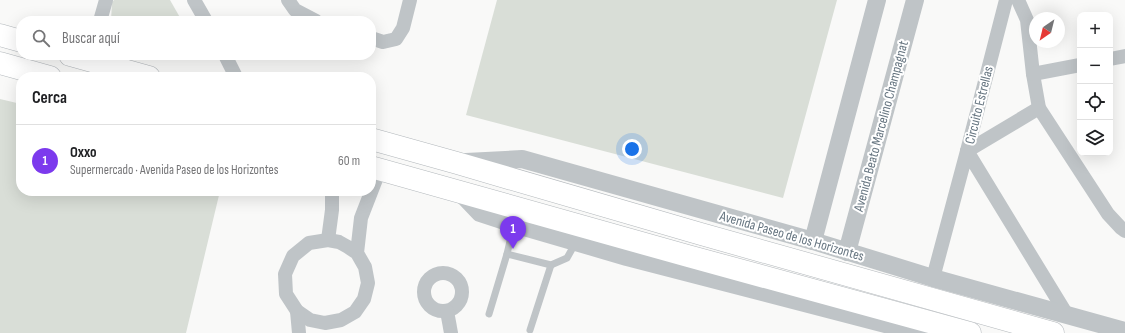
<!DOCTYPE html>
<html lang="es">
<meta charset="utf-8">
<style>
body{margin:0;font-family:"Sofia Sans Condensed",sans-serif;background:#f2f2f2;color:#202124}
.controls{position:absolute;right:12px;top:12px;display:grid;overflow:hidden;border-radius:8px;box-shadow:0 4px 16px #0002}
.controls button{width:36px;height:36px;display:grid;place-items:center;padding:0;border:0;border-bottom:1px solid #e0e0e0;background:#fff;color:#202124;font:20px sans-serif}
.compass{position:absolute;left:1029px;top:12px;width:36px;height:36px;border-radius:50%;background:#fff;box-shadow:0 4px 16px #0002;rotate:215deg}
.you{position:absolute;left:632px;top:149px;width:14px;height:14px;margin:-10px;border:3px solid #fff;border-radius:50%;background:#1a73e8;box-shadow:0 0 0 6px #1a73e833}
.badge{display:grid;place-items:center;width:26px;height:26px;border-radius:50%;background:#7c3aed;color:#fff;font-size:13px;font-weight:700}
.pin{position:absolute;translate:-50% -33px;filter:drop-shadow(0 1px 2px #0008)}
.pin::after{content:'';position:absolute;top:21px;width:14px;height:12px;background:inherit;clip-path:polygon(0 0,100% 0,50% 100%)}
.list{margin:0;padding:0;list-style:none}
h2{display:flex;justify-content:space-between;align-items:center;height:52px;margin:0;padding:0 16px;font-size:17px}
h2 small{font-size:13px;font-weight:400;color:#757577}
.list li{display:grid;grid-template-columns:26px 1fr auto;gap:12px;align-items:center;box-sizing:border-box;height:72px;padding:0 16px;border-top:1px solid #e0e0e0}
.list b{display:block;font-size:15px;white-space:nowrap}
.list p{margin:0;font-size:13px;white-space:nowrap;color:#757577}
.list em{font-size:13px;font-style:normal;color:#757577}
.icon{flex:none;width:22px;height:22px;fill:none;stroke:currentColor;stroke-width:2;stroke-linecap:round;stroke-linejoin:round}
.map{position:relative;flex:none;width:1125px;height:333px;overflow:hidden}
.search{position:absolute;background:#fff;box-shadow:0 4px 16px #0002;left:16px;top:16px;width:360px;height:44px;display:flex;align-items:center;gap:10px;box-sizing:border-box;padding:0 14px;border-radius:16px;color:#757577;font-size:15px}
.panel{position:absolute;background:#fff;box-shadow:0 4px 16px #0002;left:16px;top:72px;width:360px;height:124px;border-radius:16px}
.map>svg:first-child{display:block}
.green{fill:#d9ded7}
.lines{fill:none;stroke-linecap:round;stroke-linejoin:round}
.primary-casing{stroke:#b3b8bc;stroke-width:23}
.service{stroke:#bfc4c7;stroke-width:7}
.minor{stroke:#bfc4c7;stroke-width:14}
.tertiary{stroke:#bfc4c7;stroke-width:18}
.primary{stroke:#fff;stroke-width:22}
.labels{text-anchor:middle;dominant-baseline:central;stroke-width:4;stroke-linejoin:round;paint-order:stroke}
.street-label{font-size:14px;fill:#667580;stroke:#fff}
</style>
<div class="map">
<svg width="1125" height="333" viewBox="0 0 1125 333">
<rect width="100%" height="100%" fill="#f9f9f8"/>
<!-- green -->
<g class="green">
<path d="M114 0H170L182 21H111L112 2Z"/>
<path d="M497 0H837L783 198 466 115Z"/>
<path d="M0 99 21 104V191H220L186 333H0Z"/>
</g>
<g class="lines">
<defs>
<g id="primary">
<path d="M0 35 21 41"/>
<path d="M70 55 149 77"/>
<path d="M0 63 50 77"/>
<path d="M371 139 457 163 701 234 1053 333"/>
<path d="M371 167 688 256 970 333"/>
</g>
</defs>
<!-- primary casing -->
<use href="#primary" class="primary-casing"/>
<!-- service -->
<g class="service">
<path d="M507 254 514 224"/>
<path d="M489 314 507 254 551 265 567 258 576 242"/>
<path d="M530 330 551 265"/>
</g>
<!-- minor -->
<g class="minor">
<path d="M194 0 206 21"/>
<path d="M288 0 295 10 316 21"/>
<path d="M1018 0 1027 20 1033 74 1039 108 1108 214 1121 228 1125 231"/>
<path d="M100 21 106 0"/>
<path d="M371 38 383 42 396 39 403 28 410 0"/>
<path d="M225 55 236 77"/>
<path d="M1110 59 1125 56"/>
<path d="M1033 74 1080 65"/>
<path d="M967 151 1006 0"/>
<path d="M967 151 1039 108"/>
<path d="M328 240 332 210V191"/>
<path d="M357 253 348 247 339 242 328 240 309 243 293 256 285 274 286 294 297 311 310 320 325 323 341 320 355 312 364 299 368 283 365 267 357 253 361 218 380 169"/>
<circle cx="443" cy="292" r="19"/>
<path d="M933 278 967 151 1067 315"/>
<path d="M297 311 299 333"/>
<path d="M447 311 451 333"/>
</g>
<!-- tertiary -->
<g class="tertiary">
<path d="M466 162 522 159 813 241 933 278 1125 331"/>
<path d="M460 192 480 213 514 224 627 257 920 333"/>
<path d="M813 241 877 0"/>
<path d="M847 252 915 0"/>
</g>
<!-- primary -->
<use href="#primary" class="primary"/>
</g>
<g class="labels">
<!-- street labels -->
<g class="street-label">
<text transform="translate(979 105) rotate(-76)">Circuito Estrellas</text>
<text transform="translate(881 126) rotate(-75)">Avenida Beato Marcelino Champagnat</text>
<text transform="translate(792 236) rotate(16)">Avenida Paseo de los Horizontes</text>
</g>
</g>
</svg>
<div class="controls">
<button>+</button>
<button>−</button>
<button><svg class="icon" aria-label="locate" viewBox="0 0 24 24"><circle cx="12" cy="12" r="6"/><path d="M12 2v4M12 18v4M2 12h4M18 12h4"/></svg></button>
<button><svg class="icon" aria-label="layers" viewBox="0 0 24 24"><path d="M12 4l9 5-9 5-9-5zM3 14l9 5 9-5"/></svg></button>
</div>
<svg class="compass" viewBox="-18 -18 36 36"><path d="M0-13l5 13h-10z" fill="#e53935"/><path d="M0 13l5-13h-10z" fill="#757577"/></svg>
<div class="you"></div>
<div class="pin badge" style="left:513px;top:249px">1</div>
<div class="search"><svg class="icon" aria-label="search" viewBox="0 0 24 24"><circle cx="10" cy="10" r="6"/><path d="M15 15l6 6"/></svg>Buscar aquí</div>
<section class="panel">
<h2>Cerca<small></small></h2>
<ul class="list">
<li><span class="badge">1</span><div><b>Oxxo</b><p>Supermercado · Avenida Paseo de los Horizontes</p></div><em>60 m</em></li>
</ul>
</section>
</div>
